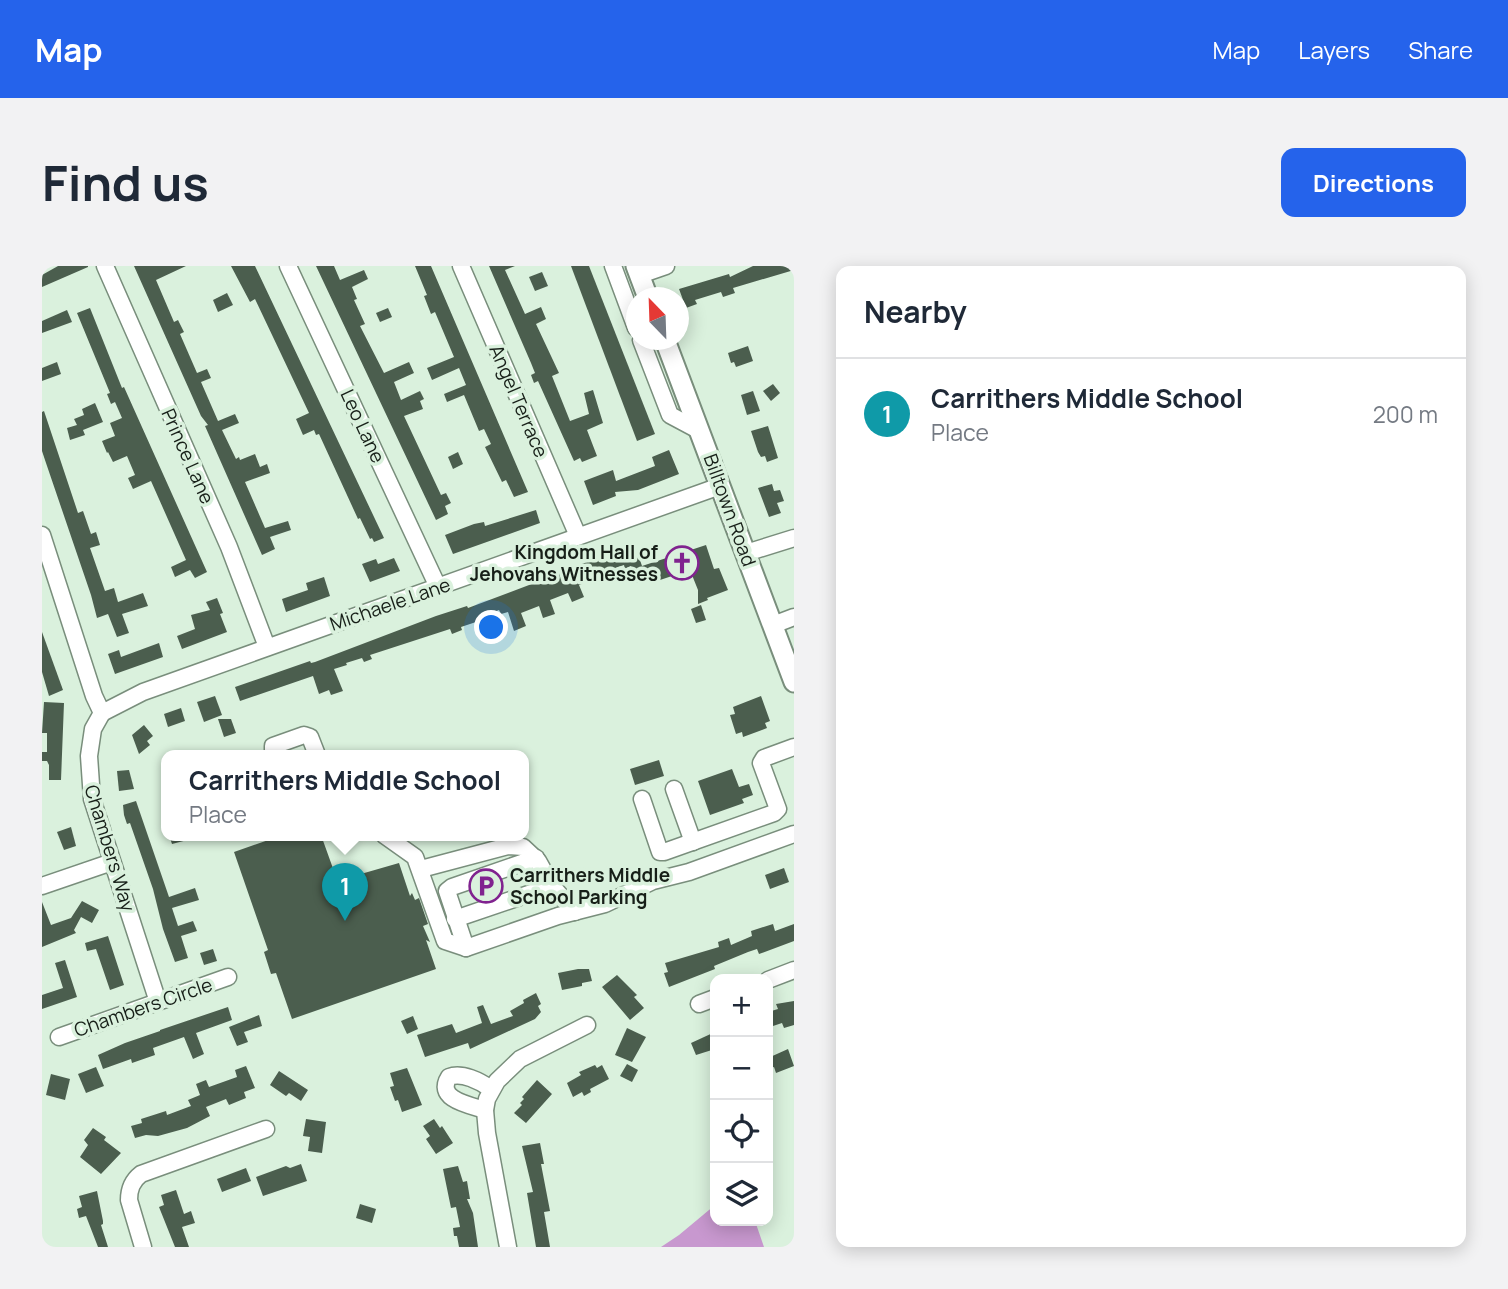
<!DOCTYPE html>
<meta charset="utf-8">
<style>
body{margin:0;font-family:Manrope,sans-serif;background:#f2f2f3;color:#1f2937}
.controls{position:absolute;right:21px;bottom:21px;display:grid;overflow:hidden;border-radius:14px;box-shadow:0 4px 18px #0003}
.controls button{width:63px;height:63px;display:grid;place-items:center;padding:0;border:0;border-bottom:2px solid #e0e1e3;background:#fff;color:#1f2937;font:35px sans-serif}
.compass{position:absolute;left:584px;top:21px;width:63px;height:63px;border-radius:50%;background:#fff;box-shadow:0 4px 18px #0003;rotate:337deg}
.you{position:absolute;left:450px;top:362px;width:24px;height:24px;margin:-18px;border:5px solid #fff;border-radius:50%;background:#1a73e8;box-shadow:0 0 0 10px #1a73e833}
.badge{display:grid;place-items:center;width:46px;height:46px;border-radius:50%;background:#2563eb;color:#fff;font-size:23px;font-weight:700}
.pin{position:absolute;translate:-50% -58px;filter:drop-shadow(0 2px 4px #0008)}
.pin::after{content:'';position:absolute;top:37px;width:24px;height:21px;background:inherit;clip-path:polygon(0 0,100% 0,50% 100%)}
.popup{position:absolute;left:119px;top:484px;width:368px;height:91px;box-sizing:border-box;display:grid;place-content:center;border-radius:14px;background:#fff;filter:drop-shadow(0 2px 5px #0005);font-size:23px;white-space:nowrap;color:#747a83}
.popup b{font-size:26px;color:#1f2937}
.popup::after{content:'';position:absolute;left:50%;top:100%;margin-left:-14px;border:14px solid transparent;border-top-color:#fff}
.list{margin:0;padding:0;list-style:none}
h2{display:flex;justify-content:space-between;align-items:center;height:91px;margin:0;padding:0 28px;font-size:30px}
h2 small{font-size:23px;font-weight:400;color:#747a83}
.list li{display:grid;grid-template-columns:46px 1fr auto;gap:21px;align-items:center;box-sizing:border-box;height:112px;padding:0 28px;border-top:2px solid #e0e1e3}
.list b{display:block;font-size:26px;white-space:nowrap}
.list p{margin:0;font-size:23px;white-space:nowrap;color:#747a83}
.list em{font-size:23px;font-style:normal;color:#747a83}
.icon{flex:none;width:38px;height:38px;fill:none;stroke:currentColor;stroke-width:2;stroke-linecap:round;stroke-linejoin:round}
.map{position:relative;flex:none;width:752px;height:981px;overflow:hidden;border-radius:14px}
header{display:flex;align-items:center;gap:42px;box-sizing:border-box;height:98px;padding:0 35px;background:#2563eb;color:#fff}
header strong{font-size:33px}
nav{display:flex;gap:38px;margin-inline-start:auto;font-size:24px}
.intro{display:flex;align-items:center;justify-content:space-between;box-sizing:border-box;height:168px;padding:0 42px}
h1{margin:0;font-size:49px}
.button{padding:18px 32px;border-radius:14px;background:#2563eb;color:#fff;font-size:24px;font-weight:700}
main{display:flex;gap:42px;padding:0 42px}
aside{flex:1;background:#fff;border-radius:14px;box-shadow:0 4px 18px #0003}
.map>svg:first-child{display:block}
.water{fill:#c898cf}
.building{fill:#4b5e4e}
.lines{fill:none;stroke-linecap:round;stroke-linejoin:round}
.minor-casing{stroke:#798e7c;stroke-width:19}
.major-casing{stroke:#798e7c;stroke-width:23}
.minor{stroke:#fff;stroke-width:16}
.major{stroke:#fff;stroke-width:19}
.labels{text-anchor:middle;dominant-baseline:central;stroke-width:7;stroke-linejoin:round;paint-order:stroke}
.street-label{font-size:19px;fill:#171f18;stroke:#daf1dd}
.poi-label{font-size:19px;font-weight:bold;fill:#171f18;stroke:#daf1dd;text-anchor:end}
</style>
<header>
<strong>Map</strong>
<nav><a>Map</a><a>Layers</a><a>Share</a></nav>
</header>
<div class="intro"><h1>Find us</h1><a class="button">Directions</a></div>
<main>
<div class="map">
<svg width="752" height="981" viewBox="0 0 752 981">
<rect width="100%" height="100%" fill="#daf1dd"/>
<!-- water -->
<path class="water" d="M673 939V955H713L722 981H619L637 969Z"/>
<!-- building -->
<g class="building">
<path d="M16 0H46V1L0 21V9Z"/>
<path d="M92 0H144L114 14 132 56 136 54 142 66 138 68 155 107 165 103 169 112 159 116 176 155 193 148 197 157 180 164 194 193 197 191 198 194 213 188 218 201 225 198 228 207 203 216 223 262 246 255 249 264 228 271 233 283 220 289 163 160 166 159 159 150Z"/>
<path d="M189 0H213L342 272 332 276 330 272 328 273 318 252 316 253 277 168 274 169 272 164 261 169 254 153 267 147 213 33 208 36Z"/>
<path d="M274 0H292L298 14 322 4 326 13 310 21 315 33 312 34 323 58 318 60 342 107 367 96 372 107 352 116 359 134 378 125 382 133 378 135 381 143 362 150 399 229 404 227 409 237 403 240 406 248 394 254Z"/>
<path d="M373 0H389L486 226 472 231 464 214 460 216 443 181 449 178 442 163 437 165 422 129 405 136 402 128 424 119 417 102 390 114 385 102 412 91 393 46 389 48 382 30 385 29Z"/>
<path d="M447 0H473L463 4 483 48 499 41 504 53 494 58 517 107 510 110 528 155 547 148 542 127 551 124 561 157 545 164 555 190 540 196 538 192 532 195 496 115 492 117 489 109 493 107 489 97Z"/>
<path d="M529 0H547L613 168 595 175Z"/>
<path d="M711 0H752V4L691 22 693 27 681 31 679 26 653 34 655 38 644 42 637 23 687 8 688 11Z"/>
<path d="M500 6 506 20 493 25 487 11Z"/>
<path d="M185 27 191 39 176 46 171 34Z"/>
<path d="M48 42 80 122 82 121 165 306 153 312 148 304 133 311 129 301 144 294 109 215 91 223 86 212 93 209 85 190 71 196 66 186 65 187 60 175 73 170 68 157 80 152 73 136 69 138 65 128 68 127 35 47Z"/>
<path d="M346 42 350 51 338 56 334 47Z"/>
<path d="M25 44 30 56 0 67V55Z"/>
<path d="M706 80 711 95 694 101 692 96 689 97 686 87Z"/>
<path d="M15 96 19 108 0 115V102Z"/>
<path d="M731 118 738 127 729 135 721 125Z"/>
<path d="M711 125 718 145 705 149 699 129Z"/>
<path d="M53 137 61 156 41 164 43 169 28 174 25 162 35 159 32 153 42 149 40 143Z"/>
<path d="M2 145 36 247 41 245 49 268 54 266 58 279 48 282 63 325 72 322 76 336 101 327 106 340 80 348 87 367 75 371 66 348 55 352 49 329 4 197 0 185V146Z"/>
<path d="M726 160 736 192 725 196 723 190 719 191 716 186 709 165Z"/>
<path d="M627 184 637 208 596 224 573 226 574 230 551 239 542 215 571 204 574 215 613 200 610 191Z"/>
<path d="M416 186 421 198 411 203 406 191Z"/>
<path d="M730 218 732 225 738 224 742 235 735 237 739 247 727 251 716 222Z"/>
<path d="M494 244 498 257 411 288 403 269 432 258 442 256 443 260Z"/>
<path d="M593 279 600 300 664 279 672 303 677 302 686 324 665 332 666 334 656 338V324L648 304 615 315 614 310 595 317 589 300 583 303 582 299 558 307 559 311 537 319 542 331 530 336 526 327 508 334 513 348 501 352 497 340 479 347 484 360 472 365 466 346 459 348 457 344 442 350 443 353 419 361 420 364 410 368 408 363 328 389 330 393 322 396 320 392 304 397 305 399 292 403 301 425 289 429 287 424 277 428 271 410 198 435 193 421 268 395 269 397 273 396 394 350 425 340 426 342 495 316V314Z"/>
<path d="M352 292 358 305 328 316 320 298 334 293 336 298Z"/>
<path d="M282 311 288 330 244 346 240 333 266 324 264 317Z"/>
<path d="M175 332 181 347 178 348 185 366 140 383 135 370 153 363 149 349 168 344 164 336Z"/>
<path d="M659 339 664 354 654 357 649 343Z"/>
<path d="M0 366 21 424 7 430 0 406Z"/>
<path d="M117 377 121 391 73 408 66 388 77 384 79 391Z"/>
<path d="M173 430 180 449 162 456 155 436Z"/>
<path d="M719 430 728 455 723 457 725 462 701 471 700 466 694 468 688 449 693 448 691 441Z"/>
<path d="M2 436 22 437 19 514H7V499L5 495H0V486H5V467H0Z"/>
<path d="M139 442 143 455 126 461 122 448Z"/>
<path d="M176 453H189L194 467 182 471Z"/>
<path d="M102 459 111 470 105 475 108 479 97 488 90 469Z"/>
<path d="M617 494 622 510 593 519 588 503Z"/>
<path d="M690 503 697 521 707 518 711 529 700 533 702 537 668 549 656 515Z"/>
<path d="M87 504 92 523 77 525 75 505Z"/>
<path d="M94 535 127 631 153 622 157 634 130 642 136 660 151 655 155 665 139 670 146 692 133 696 121 663 111 623 88 557 85 558 82 549 81 539Z"/>
<path d="M29 561 34 580 22 584 15 566Z"/>
<path d="M127 569H152L153 572 130 578Z"/>
<path d="M241 569H279L293 608 302 605 305 612 357 597 368 630 370 627 373 634 377 632 386 658 381 660 388 676 384 674 394 703 250 753 234 707 229 708 222 686 226 684 192 586Z"/>
<path d="M742 602 747 616 728 623 723 609Z"/>
<path d="M40 635 57 644 50 657 39 651 32 664 34 667 0 681V636L9 659 29 652Z"/>
<path d="M731 658 733 665 752 658V675L717 688 715 683 706 686 672 700 673 703 627 721 622 707 626 706 623 697 677 681 676 676 687 672 689 679 710 670 709 665Z"/>
<path d="M66 670 82 719 68 724 54 683 45 685 43 677Z"/>
<path d="M171 683 175 695 162 699 158 687Z"/>
<path d="M23 694 35 731 0 743V729L21 722 13 697Z"/>
<path d="M536 703H547L550 715 540 717V720L520 724 516 707Z"/>
<path d="M575 709 595 729 592 731 602 742 588 754 560 721Z"/>
<path d="M494 727 499 738 496 740 499 746 493 753 428 783 426 777 383 791 375 769 410 758 414 767 440 757 435 741 441 739 449 758 471 750 468 745 482 737 481 734Z"/>
<path d="M752 735V759L742 762 740 757 731 760 726 746 736 743 734 738Z"/>
<path d="M186 741 190 754 154 767 162 788 151 793 142 771 111 782 113 789 90 797 89 793 61 803 56 789 83 777 118 765V764Z"/>
<path d="M217 749 220 760 202 766 206 776 195 780 187 761Z"/>
<path d="M371 750 376 763 365 768 359 755Z"/>
<path d="M585 762 604 771 590 796 573 789Z"/>
<path d="M673 766V783L654 789 649 777Z"/>
<path d="M746 783 752 800 734 807 732 801 726 803V792Z"/>
<path d="M585 798 596 804 590 816 578 810Z"/>
<path d="M553 799 555 802 560 799 567 813 548 823 549 826 542 830 540 826 531 831 525 817 539 809 537 806Z"/>
<path d="M204 800 213 822 202 826 204 832 187 839 184 833 164 841 168 850 145 862 116 870 104 869 93 872 89 860 100 857 99 853 124 845 125 849 149 840 146 834 158 829 154 818 164 814 167 821 195 811 193 804Z"/>
<path d="M54 801 62 820 44 827 36 808Z"/>
<path d="M365 802 380 839 360 846 356 834 353 835 348 821 352 820 348 807Z"/>
<path d="M237 805 266 824 259 835 247 827 244 830 228 819Z"/>
<path d="M9 808 28 813 23 834 4 829Z"/>
<path d="M495 814 510 828 484 857 472 847 480 839 478 837 482 833 480 831Z"/>
<path d="M264 853 284 856 280 887 266 885 268 871 261 870Z"/>
<path d="M392 853 398 862 400 860 411 877 394 888 384 873 388 870 381 860Z"/>
<path d="M51 862 64 871 62 874 79 887 59 908 38 891 46 879 42 874Z"/>
<path d="M498 877 502 898H499L508 945 502 946 508 981H494L485 927 491 926 480 880Z"/>
<path d="M259 898 265 915 221 930 214 911 244 900 248 902Z"/>
<path d="M416 900 421 916 425 915 428 933H425L431 947 436 981H417L415 970H412L411 962 418 961 414 941 409 942 401 903Z"/>
<path d="M204 902 209 915 180 926 175 913Z"/>
<path d="M134 924 142 948 149 945 153 957 140 961 147 981H133L117 941 122 939 119 929Z"/>
<path d="M55 925 61 955V958L59 959 66 981H56L44 950 37 952 35 943 40 941 37 930Z"/>
<path d="M318 938 334 943 330 957 314 952Z"/>
</g>
<g class="lines">
<defs>
<g id="minor">
<path d="M63 0 187 281 225 381"/>
<path d="M246 0 396 321"/>
<path d="M419 0 536 270"/>
<path d="M571 0 594 62"/>
<path d="M598 9 624 0"/>
<path d="M599 74 628 149 658 165"/>
<path d="M0 269 52 430 60 447 51 463 47 490 50 533 116 736"/>
<path d="M704 287 752 272"/>
<path d="M731 359 752 351"/>
<path d="M60 447 101 426 678 220"/>
<path d="M231 489V480L262 469 268 471 275 489"/>
<path d="M632 523 651 576"/>
<path d="M600 533 618 586H622L732 547 736 543 719 497 722 492 752 481"/>
<path d="M342 569 373 591 403 675 424 682 516 650 563 638 611 615 647 606 752 568"/>
<path d="M379 603 466 580 481 581 496 595 510 620 533 646"/>
<path d="M0 620 70 596"/>
<path d="M413 653 510 620"/>
<path d="M424 682 405 625 410 621 494 592"/>
<path d="M726 714 752 704"/>
<path d="M657 738 673 732"/>
<path d="M17 771 186 711"/>
<path d="M443 844C427 839 393 833 407 811 420 806 438 815 449 823"/>
<path d="M101 981 87 934C87 923 90 915 99 908L224 863"/>
<path d="M466 981 445 867 443 844 445 833 455 815 478 793 545 759"/>
</g>
<g id="major">
<path d="M594 0 606 32"/>
<path d="M623 74 752 416"/>
</g>
</defs>
<!-- minor casing -->
<use href="#minor" class="minor-casing"/>
<!-- major casing -->
<use href="#major" class="major-casing"/>
<!-- minor -->
<use href="#minor" class="minor"/>
<!-- major -->
<use href="#major" class="major"/>
</g>
<!-- icons -->
<defs>
<symbol id="church-ring" viewBox="-11 -11 22 22"><circle r="9.5" fill="#daf1dd" stroke="#80238f" stroke-width="1.5"/><path d="M-1.2-6h2.4v3.5h3.3v2.4h-3.3V6h-2.4V-.1h-3.3v-2.4h3.3Z" fill="#80238f"/></symbol>
<symbol id="parking-ring" viewBox="-11 -11 22 22"><circle r="9.5" fill="#daf1dd" stroke="#80238f" stroke-width="1.5"/><path d="M-3.5-5.5H1a3.5 3.5 0 0 1 0 7H-1V5.5H-3.5ZM-1-3.4V-.6H.8a1.4 1.4 0 0 0 0-2.8Z" fill="#80238f"/></symbol>
</defs>
<g fill-rule="evenodd">
<use href="#church-ring" x="621" y="278" width="38" height="38"/>
<use href="#parking-ring" x="425" y="601" width="38" height="38"/>
</g>
<g class="labels">
<!-- street labels -->
<g class="street-label">
<text transform="translate(477 135) rotate(67)">Angel Terrace</text>
<text transform="translate(321 160) rotate(65)">Leo Lane</text>
<text transform="translate(146 190) rotate(66)">Prince Lane</text>
<text transform="translate(688 244) rotate(70)">Billtown Road</text>
<text transform="translate(348 338) rotate(-19)">Michaele Lane</text>
<text transform="translate(68 582) rotate(73)">Chambers Way</text>
<text transform="translate(101 741) rotate(-19)">Chambers Circle</text>
</g>
<!-- poi labels -->
<g class="poi-label">
<text x="616" y="286">Kingdom Hall of<tspan x="616" dy="22">Jehovahs Witnesses</tspan></text>
<text x="468" y="609" text-anchor="start">Carrithers Middle<tspan x="468" dy="22">School Parking</tspan></text>
</g>
</g>
</svg>
<div class="controls">
<button>+</button>
<button>−</button>
<button><svg class="icon" aria-label="locate" viewBox="0 0 24 24"><circle cx="12" cy="12" r="6"/><path d="M12 2v4M12 18v4M2 12h4M18 12h4"/></svg></button>
<button><svg class="icon" aria-label="layers" viewBox="0 0 24 24"><path d="M12 4l9 5-9 5-9-5zM3 14l9 5 9-5"/></svg></button>
</div>
<svg class="compass" viewBox="-18 -18 36 36"><path d="M0-13l5 13h-10z" fill="#e53935"/><path d="M0 13l5-13h-10z" fill="#747a83"/></svg>
<div class="you"></div>
<div class="pin badge" style="left:303px;top:655px;background:#0f9aa8">1</div>
<div class="popup"><b>Carrithers Middle School</b>Place</div>
</div>
<aside>
<h2>Nearby<small></small></h2>
<ul class="list">
<li><span class="badge" style="background:#0f9aa8">1</span><div><b>Carrithers Middle School</b><p>Place</p></div><em>200 m</em></li>
</ul>
</aside>
</main>
